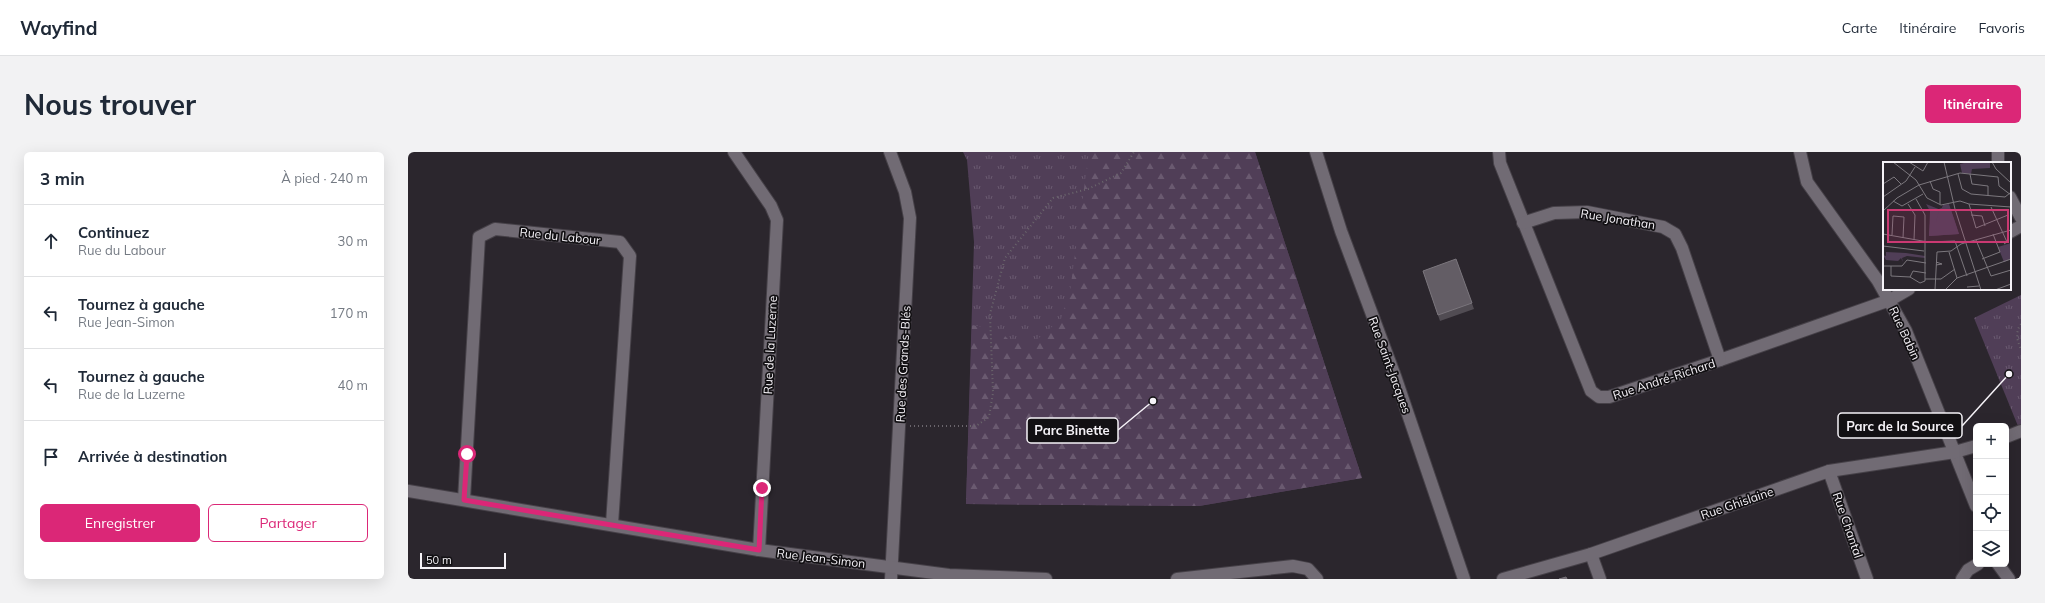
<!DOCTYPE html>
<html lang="fr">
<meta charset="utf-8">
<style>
body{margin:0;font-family:Mulish,sans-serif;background:#f2f2f3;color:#1f2937}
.controls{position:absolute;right:12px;bottom:12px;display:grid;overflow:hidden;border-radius:6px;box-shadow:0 4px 16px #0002}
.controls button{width:36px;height:36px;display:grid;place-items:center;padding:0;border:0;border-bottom:1px solid #e0e1e3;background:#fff;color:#1f2937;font:20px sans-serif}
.scale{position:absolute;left:12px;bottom:10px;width:86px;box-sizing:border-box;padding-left:4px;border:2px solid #f5f2f7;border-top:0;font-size:11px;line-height:14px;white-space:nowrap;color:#f5f2f7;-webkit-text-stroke:3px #121013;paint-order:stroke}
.stop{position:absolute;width:12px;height:12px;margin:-9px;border:3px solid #db2777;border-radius:50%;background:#fff}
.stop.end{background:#db2777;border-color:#fff;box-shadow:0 1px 4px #0008}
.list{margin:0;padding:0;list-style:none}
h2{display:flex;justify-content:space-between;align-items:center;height:52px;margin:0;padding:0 16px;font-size:17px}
h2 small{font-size:13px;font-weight:400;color:#747a83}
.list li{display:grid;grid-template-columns:26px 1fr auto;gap:12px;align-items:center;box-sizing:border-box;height:72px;padding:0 16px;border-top:1px solid #e0e1e3}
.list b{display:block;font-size:15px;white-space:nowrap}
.list p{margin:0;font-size:13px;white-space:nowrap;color:#747a83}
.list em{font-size:13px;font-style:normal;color:#747a83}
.actions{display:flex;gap:8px;padding:12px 16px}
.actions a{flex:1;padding:9px 0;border:1px solid #db2777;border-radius:6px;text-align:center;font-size:14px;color:#db2777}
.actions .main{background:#db2777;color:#fff}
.icon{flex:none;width:22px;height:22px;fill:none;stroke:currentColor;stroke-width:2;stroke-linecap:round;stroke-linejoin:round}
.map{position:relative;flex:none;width:1613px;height:427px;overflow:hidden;border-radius:6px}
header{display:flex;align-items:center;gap:24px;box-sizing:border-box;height:56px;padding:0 20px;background:#fff;border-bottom:1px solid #e0e1e3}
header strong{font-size:19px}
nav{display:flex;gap:22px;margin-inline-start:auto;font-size:14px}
.intro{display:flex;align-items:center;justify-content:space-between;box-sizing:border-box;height:96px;padding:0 24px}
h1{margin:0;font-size:28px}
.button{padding:10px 18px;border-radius:6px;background:#db2777;color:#fff;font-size:14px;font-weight:700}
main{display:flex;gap:24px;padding:0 24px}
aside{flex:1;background:#fff;border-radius:6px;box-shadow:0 4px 16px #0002}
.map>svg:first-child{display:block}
.grass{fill:url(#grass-tufts)}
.forest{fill:url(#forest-firs)}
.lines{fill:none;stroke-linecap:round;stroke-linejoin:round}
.minor-casing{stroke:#464148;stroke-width:14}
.path{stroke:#6a656c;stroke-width:2;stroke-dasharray:1 3;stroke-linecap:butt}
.minor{stroke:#716b74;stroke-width:12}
.wall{fill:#514c53}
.building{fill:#635d65;stroke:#7a757c}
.route{stroke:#db2777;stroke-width:5}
.labels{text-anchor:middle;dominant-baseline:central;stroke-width:3.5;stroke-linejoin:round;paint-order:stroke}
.street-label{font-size:12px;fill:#f5f2f7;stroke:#121013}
.inset-road{fill:none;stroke:#7c787e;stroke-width:1}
.view{fill:#ca3972;fill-opacity:0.15;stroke:#ca3972;stroke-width:2}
.inset-edge{fill:none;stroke:#f5f2f7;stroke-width:2}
.leader{fill:none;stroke:#f5f2f7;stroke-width:1.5}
.callout-dot{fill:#f5f2f7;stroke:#121013;stroke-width:1.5}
.callout{fill:#121013;stroke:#f5f2f7;stroke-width:1.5}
.callout-label{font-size:13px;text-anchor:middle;font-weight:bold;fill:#f5f2f7}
</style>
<header>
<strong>Wayfind</strong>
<nav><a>Carte</a><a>Itinéraire</a><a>Favoris</a></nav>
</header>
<div class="intro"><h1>Nous trouver</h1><a class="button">Itinéraire</a></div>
<main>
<aside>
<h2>3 min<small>À pied · 240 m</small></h2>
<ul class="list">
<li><svg class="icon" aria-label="ahead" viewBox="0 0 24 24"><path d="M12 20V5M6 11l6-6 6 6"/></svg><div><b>Continuez</b><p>Rue du Labour</p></div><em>30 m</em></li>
<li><svg class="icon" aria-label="left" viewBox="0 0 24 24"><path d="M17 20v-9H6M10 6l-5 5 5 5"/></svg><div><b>Tournez à gauche</b><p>Rue Jean-Simon</p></div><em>170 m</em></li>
<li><svg class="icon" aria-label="left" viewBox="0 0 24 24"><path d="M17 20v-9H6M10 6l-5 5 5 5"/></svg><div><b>Tournez à gauche</b><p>Rue de la Luzerne</p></div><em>40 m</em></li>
<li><svg class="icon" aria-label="arrive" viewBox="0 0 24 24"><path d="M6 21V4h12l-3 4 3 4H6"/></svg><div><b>Arrivée à destination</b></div></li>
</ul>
<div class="actions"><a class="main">Enregistrer</a><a>Partager</a></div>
</aside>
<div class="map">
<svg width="1613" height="427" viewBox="0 0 1613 427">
<defs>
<pattern id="grass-tufts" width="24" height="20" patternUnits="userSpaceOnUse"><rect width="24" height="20" fill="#503e57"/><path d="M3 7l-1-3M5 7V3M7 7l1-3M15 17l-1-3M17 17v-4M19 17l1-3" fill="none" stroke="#6a5a70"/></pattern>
<pattern id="forest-firs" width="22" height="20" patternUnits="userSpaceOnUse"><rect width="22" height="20" fill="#503e57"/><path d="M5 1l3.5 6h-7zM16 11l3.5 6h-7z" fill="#6a5a70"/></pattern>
</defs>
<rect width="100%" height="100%" fill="#2b262d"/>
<!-- grass -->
<g class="grass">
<path d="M555 0H847L954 326 791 354 558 352 566 90 559 8Z"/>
<path d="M1613 143V279H1612L1566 166Z"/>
</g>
<!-- forest -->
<path class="forest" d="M681 0H706L714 3 718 0H847L954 326 791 354 558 352 564 173 591 178 604 191 626 190 653 167 662 139Z"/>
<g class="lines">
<defs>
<g id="minor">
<path d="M326 0 363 54 369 68 351 398"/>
<path d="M482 0 497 40 502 66 483 427"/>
<path d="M908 0 933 79 987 224 1056 427"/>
<path d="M1091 0 1092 11 1183 239 1191 245H1201L1312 208 1482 148 1501 137"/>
<path d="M1392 0 1399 30 1470 129 1498 179 1568 354"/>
<path d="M1590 0V11"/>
<path d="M1602 45 1613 66"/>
<path d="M1115 71 1146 61 1179 60 1255 75 1267 82 1274 96 1312 208"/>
<path d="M1602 80 1613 74"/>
<path d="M1598 285 1613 279"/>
<path d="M1421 319 1459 427"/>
<path d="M0 339 351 398 541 423 638 427"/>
<path d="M56 348 71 85 87 77 212 90 222 104 204 372"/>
<path d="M1183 402 1192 427"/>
<path d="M1590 412 1601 427"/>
<path d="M769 427 885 414 900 417 909 427"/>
<path d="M1095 427 1183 402 1421 319 1547 300 1568 294"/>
<path d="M1554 427 1560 418 1570 412"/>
</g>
</defs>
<!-- minor casing -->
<use href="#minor" class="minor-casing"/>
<!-- path -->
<g class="path">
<path d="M1613 172C1607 180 1609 189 1613 197"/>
<path d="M502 274H568L581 265 585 241 582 162 597 106 645 46 680 37 713 21 726 0"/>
</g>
<!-- minor -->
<use href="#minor" class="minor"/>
</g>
<!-- wall -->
<path class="wall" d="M1048 107 1066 157 1032 169 1015 119Z"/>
<!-- building -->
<g class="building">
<path d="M1048 107 1064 151 1030 163 1015 119Z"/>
<path d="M1158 425 1159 427H1151Z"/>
</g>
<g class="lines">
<!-- route -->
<path class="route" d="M59 302 56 348 351 398 354 336"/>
</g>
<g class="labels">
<!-- street labels -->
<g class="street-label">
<text transform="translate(1210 67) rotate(9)">Rue Jonathan</text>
<text transform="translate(152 84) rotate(6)">Rue du Labour</text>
<text transform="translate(1497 181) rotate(65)">Rue Babin</text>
<text transform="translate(362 193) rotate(-87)">Rue de la Luzerne</text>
<text transform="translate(495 212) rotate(-87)">Rue des Grands-Blés</text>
<text transform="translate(982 213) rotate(70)">Rue Saint-Jacques</text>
<text transform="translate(1256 227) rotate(-18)">Rue André-Richard</text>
<text transform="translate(1329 351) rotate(-19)">Rue Ghislaine</text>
<text transform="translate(1440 373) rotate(71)">Rue Chantal</text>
<text transform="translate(413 406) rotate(7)">Rue Jean-Simon</text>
</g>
</g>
<!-- overview -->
<g transform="translate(1475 10)">
<rect width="128" height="128" fill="#2b262d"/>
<path d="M85 0H107V6L89 7 88 12 79 11 77 2ZM43 42 58 48 60 43 66 42 76 72 46 74 47 49ZM128 81V97L121 100 115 85ZM3 90 23 91 42 94V96L24 94 19 96 20 100 18 96 15 99 3 98 0 93 3 94Z" fill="#503e57"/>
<path d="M61 45 68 48 76 72 46 74 47 61H53L56 47Z" fill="#503e57"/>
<path class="inset-road" d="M10 0 33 18 44 36 58 43 77 39 86 42 128 45M26 0 40 9 45 0M61 0 72 47 98 128M109 0 113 7 128 21M75 12 79 27 88 32 122 35 127 31M87 12 89 22 105 24V34M47 19 50 27 57 30V42M0 22 11 15 18 22M0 35 23 19 32 5M10 39 19 44 40 32M25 42 32 53 31 78M86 42 93 66 125 53M108 45 124 80 121 82M0 49 14 36 36 23 77 11 115 15 116 24 128 33M88 53 99 54 102 64M0 72 45 80 72 79 84 114M9 73 10 54 21 55 20 76M93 78 108 114 128 108M0 84 41 89M66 90 74 116M99 97 117 90 110 72M53 103 59 102 53 100M0 104H19L24 98 43 101M8 104V114L27 115 37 121 42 119V53L33 37M27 115 30 109 43 111M42 117H58L72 107M84 125 96 124M52 128 54 90 68 89 78 82 128 68M62 128 74 116 128 97M112 128 128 122"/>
<path class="view" d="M5 48H125V80H5Z"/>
<rect width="128" height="128" class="inset-edge"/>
</g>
<!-- callouts -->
<path class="leader" d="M1601 222L1554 274M745 249L710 278"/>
<g class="callout-dot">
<circle cx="1601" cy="222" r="4"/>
<circle cx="745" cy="249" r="4"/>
</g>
<g class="callout">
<rect x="1430" y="261" width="124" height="25" rx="4"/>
<rect x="619" y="266" width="91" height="25" rx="4"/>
</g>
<g class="callout-label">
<text x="1492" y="279">Parc de la Source</text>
<text x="664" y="283">Parc Binette</text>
</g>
</svg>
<div class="controls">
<button>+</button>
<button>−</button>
<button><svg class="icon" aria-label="locate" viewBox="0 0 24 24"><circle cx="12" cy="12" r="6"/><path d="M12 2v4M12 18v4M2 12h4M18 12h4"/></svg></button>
<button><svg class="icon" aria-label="layers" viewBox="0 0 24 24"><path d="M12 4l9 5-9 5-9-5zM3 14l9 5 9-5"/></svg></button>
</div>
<div class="scale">50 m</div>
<div class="stop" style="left:59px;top:302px"></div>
<div class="stop end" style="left:354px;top:336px"></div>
</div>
</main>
